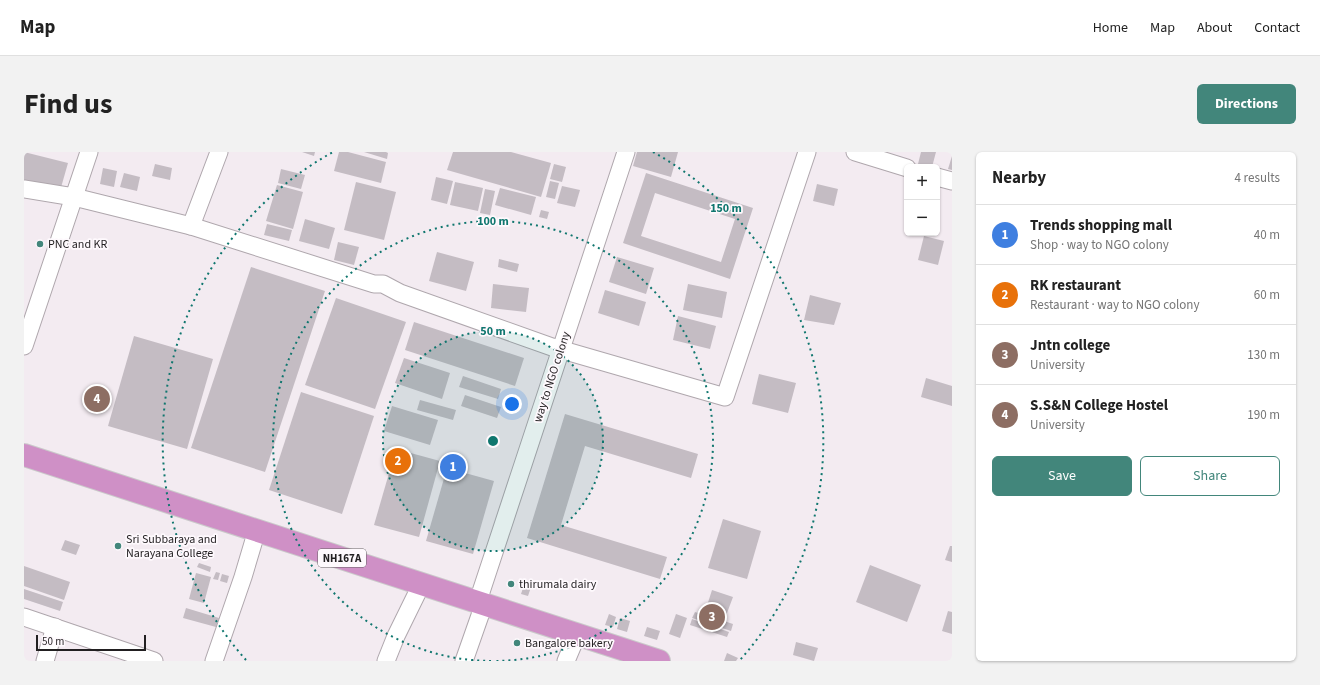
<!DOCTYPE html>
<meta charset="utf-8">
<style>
body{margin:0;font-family:"Source Sans 3",sans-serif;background:#f2f2f2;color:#222}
.controls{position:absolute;right:12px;top:12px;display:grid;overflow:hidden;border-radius:6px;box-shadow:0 1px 3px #0004}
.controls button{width:36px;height:36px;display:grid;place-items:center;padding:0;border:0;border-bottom:1px solid #e0e0e0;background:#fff;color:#222;font:20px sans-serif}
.scale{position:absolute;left:12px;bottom:10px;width:110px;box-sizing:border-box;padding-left:4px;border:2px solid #221f21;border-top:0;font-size:11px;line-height:14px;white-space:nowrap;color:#221f21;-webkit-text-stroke:3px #fef9fd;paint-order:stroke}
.you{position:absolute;left:488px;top:252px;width:14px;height:14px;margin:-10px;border:3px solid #fff;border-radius:50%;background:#1a73e8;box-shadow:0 0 0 6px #1a73e833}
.badge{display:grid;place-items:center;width:26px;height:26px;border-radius:50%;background:#42867b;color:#fff;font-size:13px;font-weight:700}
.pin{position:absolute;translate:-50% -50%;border:2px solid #fff;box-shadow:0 1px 4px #0006}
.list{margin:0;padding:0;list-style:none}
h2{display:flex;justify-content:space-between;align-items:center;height:52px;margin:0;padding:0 16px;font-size:17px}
h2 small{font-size:13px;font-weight:400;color:#767676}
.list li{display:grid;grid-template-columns:26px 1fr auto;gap:12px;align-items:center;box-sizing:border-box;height:60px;padding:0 16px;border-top:1px solid #e0e0e0}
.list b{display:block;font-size:15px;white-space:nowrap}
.list p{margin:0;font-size:13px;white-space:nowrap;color:#767676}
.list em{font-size:13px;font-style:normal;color:#767676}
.actions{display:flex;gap:8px;padding:12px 16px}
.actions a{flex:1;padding:9px 0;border:1px solid #42867b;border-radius:6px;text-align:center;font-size:14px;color:#42867b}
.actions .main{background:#42867b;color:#fff}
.map{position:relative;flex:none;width:928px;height:509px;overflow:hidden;border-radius:6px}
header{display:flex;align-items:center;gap:24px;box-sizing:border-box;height:56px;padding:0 20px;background:#fff;border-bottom:1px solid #e0e0e0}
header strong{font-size:19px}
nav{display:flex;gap:22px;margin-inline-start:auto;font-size:14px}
.intro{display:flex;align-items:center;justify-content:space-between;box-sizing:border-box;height:96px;padding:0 24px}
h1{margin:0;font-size:28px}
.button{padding:10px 18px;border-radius:6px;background:#42867b;color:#fff;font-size:14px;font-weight:700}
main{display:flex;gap:24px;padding:0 24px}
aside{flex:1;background:#fff;border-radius:6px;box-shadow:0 1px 3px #0004}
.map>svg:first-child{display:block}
.building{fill:#c4bcc3;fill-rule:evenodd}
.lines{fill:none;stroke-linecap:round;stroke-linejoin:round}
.minor-casing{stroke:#afa7ad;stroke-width:19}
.highway-casing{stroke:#cac9ca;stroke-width:24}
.minor{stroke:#fff;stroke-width:17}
.highway{stroke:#cf90c6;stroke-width:22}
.ring{fill:none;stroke:#0f766e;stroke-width:2;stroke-dasharray:2 4}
.poi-dot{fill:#42867b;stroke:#fef9fd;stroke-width:1.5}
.labels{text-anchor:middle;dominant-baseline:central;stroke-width:3.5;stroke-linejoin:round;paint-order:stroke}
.shield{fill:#fef9fd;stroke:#646063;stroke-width:1}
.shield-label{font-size:11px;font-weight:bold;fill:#221f21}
.poi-label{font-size:12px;fill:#221f21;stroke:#fef9fd;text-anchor:start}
.street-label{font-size:12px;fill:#221f21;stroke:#fef9fd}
.centre{fill:#0f766e;stroke:#fef9fd;stroke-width:2}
.ring-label{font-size:12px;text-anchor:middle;font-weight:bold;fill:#0f766e;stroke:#fef9fd;stroke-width:3.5;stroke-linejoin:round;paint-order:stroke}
</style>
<header>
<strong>Map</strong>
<nav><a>Home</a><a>Map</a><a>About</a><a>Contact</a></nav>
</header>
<div class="intro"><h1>Find us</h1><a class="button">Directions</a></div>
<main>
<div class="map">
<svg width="928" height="509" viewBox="0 0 928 509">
<rect width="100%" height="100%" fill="#f3ebf1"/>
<!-- building -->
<g class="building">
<path d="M0 0 44 11 36 39 0 29Z"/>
<path d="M278 0H291L290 4Z"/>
<path d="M315 0H324L362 10 357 31 310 19Z"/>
<path d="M340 0H362L364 1 363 7Z"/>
<path d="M429 0H487L527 11 517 45 423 18Z"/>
<path d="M613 0H654L647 25 609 14Z"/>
<path d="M897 0H912L908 15 894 12Z"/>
<path d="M928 4V18L924 17Z"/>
<path d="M131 12 148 16 146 28 128 24Z"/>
<path d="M530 12 542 15 538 30 526 27Z"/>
<path d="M79 16 93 19 90 35 76 32Z"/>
<path d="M257 17 281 23 277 37 254 31Z"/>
<path d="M100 21 116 25 113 39 96 35Z"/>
<path d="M622 21 729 56 706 127 599 91ZM631 41 711 67 697 110 617 84Z"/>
<path d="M412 25 429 29 423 52 407 48Z"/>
<path d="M526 29 535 31 531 47 522 45Z"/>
<path d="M332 30 372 40 360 88 320 78Z"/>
<path d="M431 30 459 36 454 59 426 53Z"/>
<path d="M793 32 814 37 810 54 789 49Z"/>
<path d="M253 33 279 40 269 77 242 69Z"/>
<path d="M538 34 556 38 551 55 533 51Z"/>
<path d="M476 36 512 45 507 63 471 53Z"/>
<path d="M461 37 471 39 466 63 456 61Z"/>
<path d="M517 58 525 60 523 67 515 65Z"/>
<path d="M281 67 311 76 305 97 275 89Z"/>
<path d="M243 72 268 78 265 89 240 83Z"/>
<path d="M900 84 920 89 914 113 894 108Z"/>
<path d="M314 90 335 95 330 113 310 108Z"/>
<path d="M413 100 450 110 442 139 405 129Z"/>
<path d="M593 105 630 116 622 142 585 130Z"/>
<path d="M475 107 495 112 493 120 474 115Z"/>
<path d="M227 115 301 139 241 320 167 296Z"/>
<path d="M469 132 505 136 502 160 467 156Z"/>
<path d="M664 132 703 140 698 166 659 158Z"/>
<path d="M581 138 622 150 615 174 574 161Z"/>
<path d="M786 143 817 151 810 173 780 168Z"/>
<path d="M312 146 382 170 351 257 281 233Z"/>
<path d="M654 164 692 174 686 197 649 188Z"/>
<path d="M390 170 500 206 491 234 381 198Z"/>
<path d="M110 184 189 207 163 297 84 274Z"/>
<path d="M380 206 426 221 418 247 371 231Z"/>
<path d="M735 222 772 231 764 261 728 252Z"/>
<path d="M439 224 477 237 474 247 435 235Z"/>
<path d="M902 226 928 234V254L897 245Z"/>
<path d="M277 240 350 264 318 362 245 338Z"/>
<path d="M441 243 477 255 473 266 437 254Z"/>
<path d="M396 248 432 258 429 268 393 258Z"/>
<path d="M368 254 414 268 406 293 360 279Z"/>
<path d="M541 262 674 302 667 326 561 294 537 373 643 405 636 427 503 386Z"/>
<path d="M372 297 416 309 395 385 350 373Z"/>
<path d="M423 316 470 329 449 402 402 389Z"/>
<path d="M699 367 737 379 723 427 684 416Z"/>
<path d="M41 388 56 393 52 403 37 398Z"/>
<path d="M926 394H928V410L921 408Z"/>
<path d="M175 411 187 415 186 420 173 415Z"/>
<path d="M846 413 897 433 883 470 832 450Z"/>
<path d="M0 414 46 430 40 448 0 434Z"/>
<path d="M192 420 196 421 194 428 189 427Z"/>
<path d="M172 421 187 425 180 451 165 447Z"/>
<path d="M198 422 205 424 203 431 196 429Z"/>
<path d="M500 433 507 435 504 444 497 442Z"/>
<path d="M0 437 39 450 36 459 0 447Z"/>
<path d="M688 438 709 445 700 469 709 472 707 479 668 466 671 460 680 463Z"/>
<path d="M162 456 195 466 192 475 159 466Z"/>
<path d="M924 459 928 460V482L918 479Z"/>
<path d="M585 462 592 465 589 475 581 473Z"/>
<path d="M652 462 663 466 656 486 645 482Z"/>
<path d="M596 466 606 469 603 480 593 477Z"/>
<path d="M668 467 705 480 703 485 666 473Z"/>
<path d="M623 475 636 479 633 488 620 484Z"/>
<path d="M772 490 794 496 790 509 769 503Z"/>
<path d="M703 501 714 506 712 509H700Z"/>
</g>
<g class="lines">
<defs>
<g id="minor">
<path d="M831 0 883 16"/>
<path d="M913 25 928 29"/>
<path d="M0 37 50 45 167 74 350 132H359L376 141 528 195 701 245 783 0"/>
<path d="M167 74 195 0"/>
<path d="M0 194 65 0"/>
<path d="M454 449 602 0"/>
<path d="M0 465 130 509"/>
<path d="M21 509 31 475"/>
<path d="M190 509 219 425 233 378"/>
<path d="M362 509 372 484 398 431"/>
<path d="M440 509 460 452"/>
<path d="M542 509 553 483"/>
</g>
<path id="highway" d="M0 303 635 509"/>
</defs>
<!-- minor casing -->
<use href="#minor" class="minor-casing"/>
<!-- highway casing -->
<use href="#highway" class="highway-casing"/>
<!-- minor -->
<use href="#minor" class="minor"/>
<!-- highway -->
<use href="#highway" class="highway"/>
</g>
<!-- distance rings -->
<circle cx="469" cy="289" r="110" fill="#0f766e" fill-opacity=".12"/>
<g class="ring">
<circle cx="469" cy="289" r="110"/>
<path d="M467 509A220 220 0 1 1 471 509"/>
<path d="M222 508A330 330 0 0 1 309 0M629 0A330 330 0 0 1 716 508"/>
</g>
<!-- markers -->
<g class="poi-dot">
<circle cx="16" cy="92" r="4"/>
<circle cx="94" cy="394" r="4"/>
<circle cx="487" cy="432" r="4"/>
<circle cx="493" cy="491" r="4"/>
</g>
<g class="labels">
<!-- shield labels -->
<rect class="shield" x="294" y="397" width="48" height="18" rx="3"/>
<g class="shield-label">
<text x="318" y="406">NH167A</text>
</g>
<!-- poi labels -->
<g class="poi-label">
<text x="24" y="92">PNC and KR</text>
<text x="102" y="387">Sri Subbaraya and<tspan x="102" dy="14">Narayana College</tspan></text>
<text x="495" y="432">thirumala dairy</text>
<text x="501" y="491">Bangalore bakery</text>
</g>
<!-- street labels -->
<g class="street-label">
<text transform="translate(528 225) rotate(-72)">way to NGO colony</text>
</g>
</g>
<circle cx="469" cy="289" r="6" class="centre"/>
<g class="ring-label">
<text x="702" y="60">150 m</text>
<text x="469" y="73">100 m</text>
<text x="469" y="183">50 m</text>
</g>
</svg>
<div class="controls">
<button>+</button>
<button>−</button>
</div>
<div class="scale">50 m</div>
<div class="you"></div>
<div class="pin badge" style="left:429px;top:315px;background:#3f7fe0">1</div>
<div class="pin badge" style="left:374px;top:309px;background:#e8710a">2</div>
<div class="pin badge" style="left:688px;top:465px;background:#8d6e63">3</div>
<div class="pin badge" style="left:73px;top:247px;background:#8d6e63">4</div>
</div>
<aside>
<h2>Nearby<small>4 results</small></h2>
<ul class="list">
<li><span class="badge" style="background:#3f7fe0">1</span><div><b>Trends shopping mall</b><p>Shop · way to NGO colony</p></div><em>40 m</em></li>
<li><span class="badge" style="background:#e8710a">2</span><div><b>RK restaurant</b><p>Restaurant · way to NGO colony</p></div><em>60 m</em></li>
<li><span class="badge" style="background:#8d6e63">3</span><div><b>Jntn college</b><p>University</p></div><em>130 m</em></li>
<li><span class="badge" style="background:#8d6e63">4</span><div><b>S.S&amp;N College Hostel</b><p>University</p></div><em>190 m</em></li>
</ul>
<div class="actions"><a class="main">Save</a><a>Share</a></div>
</aside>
</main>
